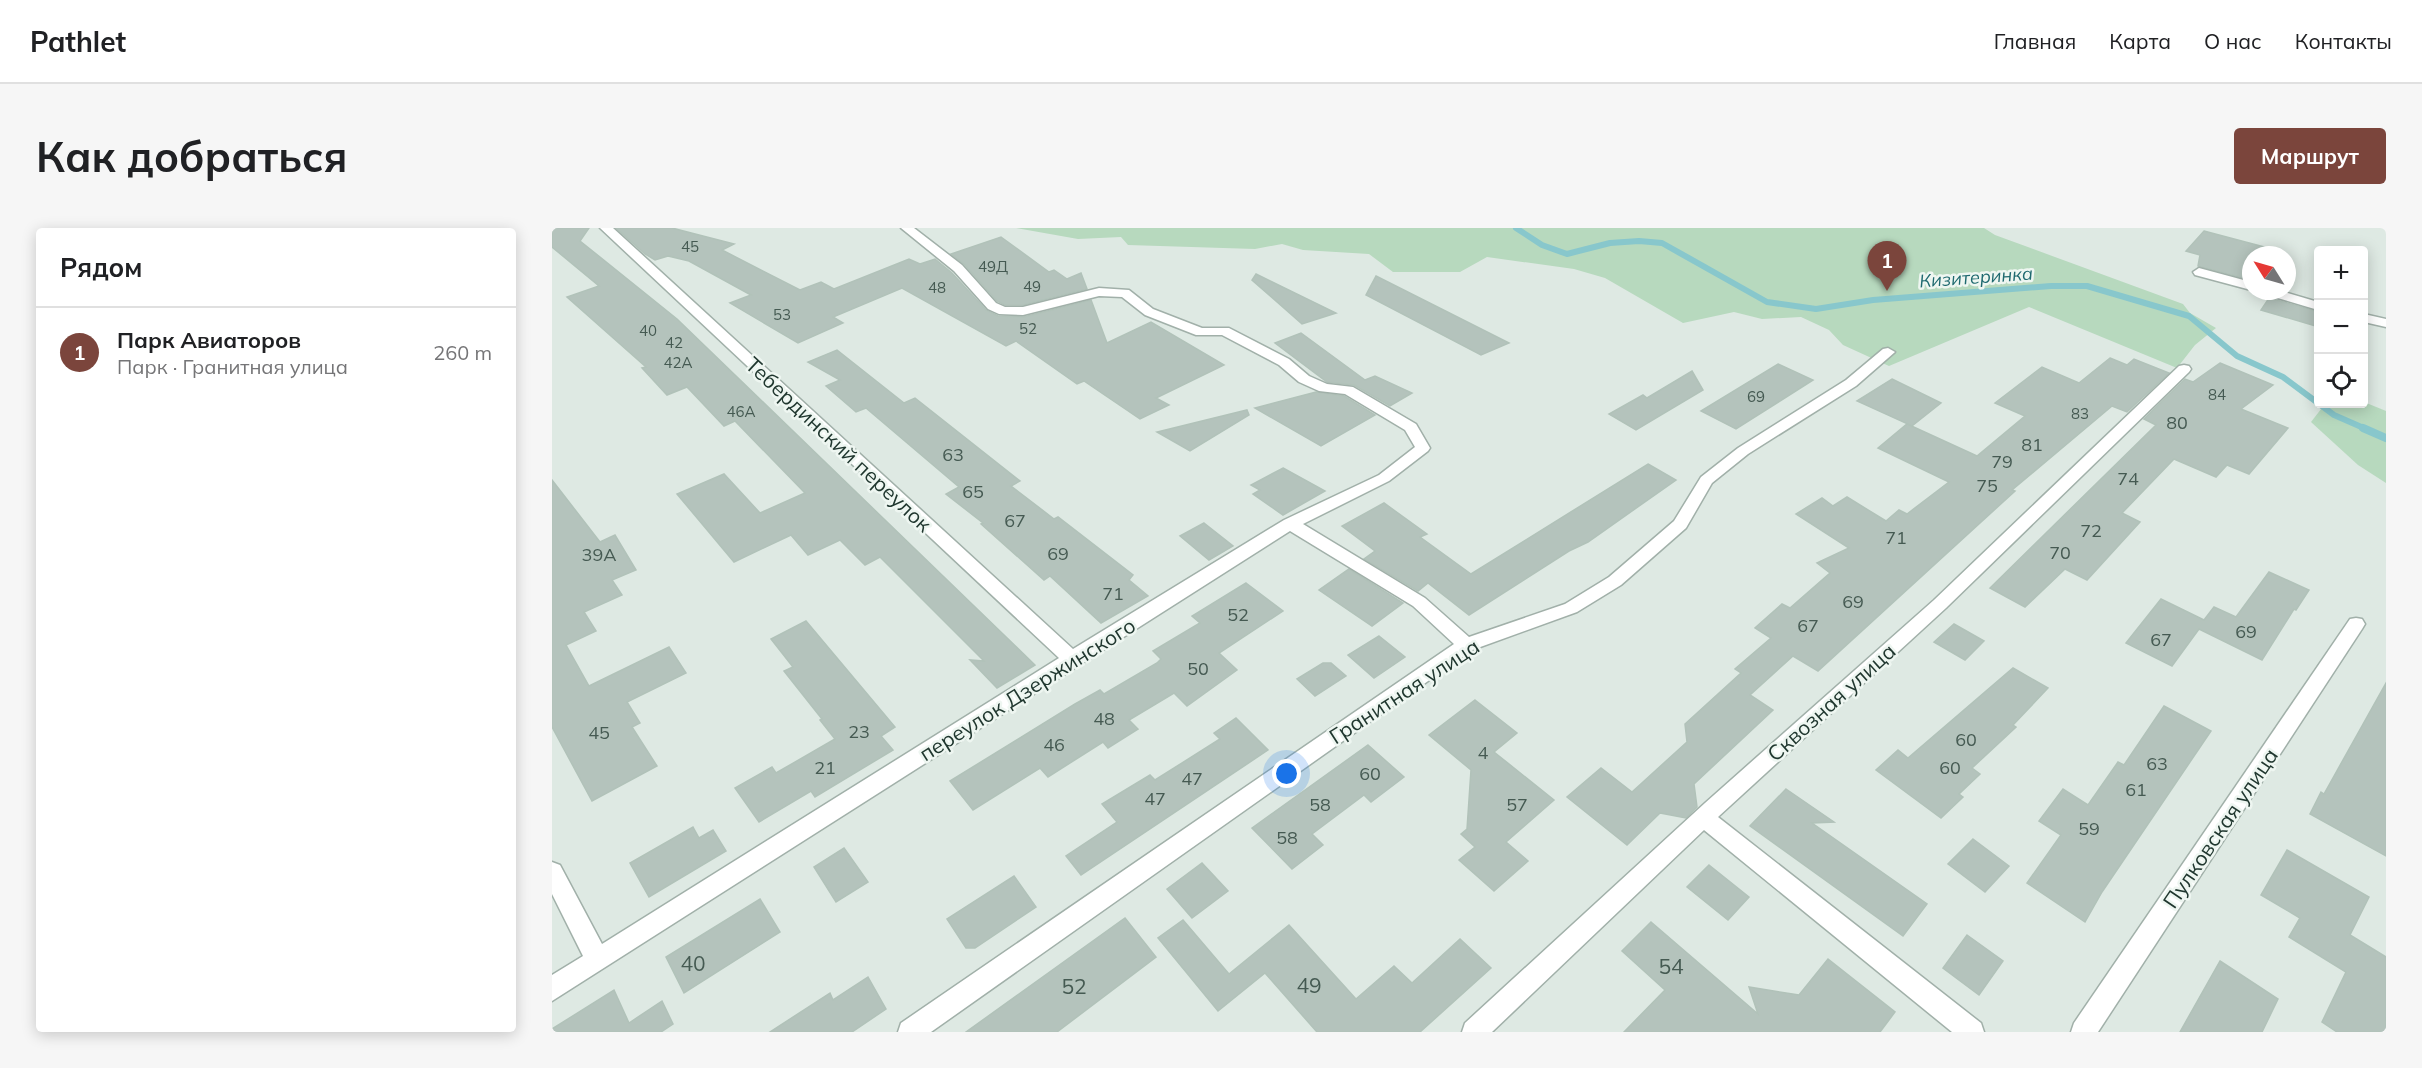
<!DOCTYPE html>
<html lang="ru">
<meta charset="utf-8">
<style>
body{margin:0;font-family:Mulish,sans-serif;background:#f6f6f6;color:#202124}
.controls{position:absolute;right:18px;top:18px;display:grid;overflow:hidden;border-radius:6px;box-shadow:0 3px 15px #0003}
.controls button{width:54px;height:54px;display:grid;place-items:center;padding:0;border:0;border-bottom:2px solid #e0e0e0;background:#fff;color:#202124;font:30px sans-serif}
.compass{position:absolute;left:1690px;top:18px;width:54px;height:54px;border-radius:50%;background:#fff;box-shadow:0 3px 15px #0003;rotate:307deg}
.you{position:absolute;left:735px;top:546px;width:21px;height:21px;margin:-15px;border:4px solid #fff;border-radius:50%;background:#1a73e8;box-shadow:0 0 0 9px #1a73e833}
.badge{display:grid;place-items:center;width:39px;height:39px;border-radius:50%;background:#7b453c;color:#fff;font-size:20px;font-weight:700}
.pin{position:absolute;translate:-50% -50px;filter:drop-shadow(0 2px 3px #0008)}
.pin::after{content:'';position:absolute;top:32px;width:21px;height:18px;background:inherit;clip-path:polygon(0 0,100% 0,50% 100%)}
.list{margin:0;padding:0;list-style:none}
h2{display:flex;justify-content:space-between;align-items:center;height:78px;margin:0;padding:0 24px;font-size:26px}
h2 small{font-size:20px;font-weight:400;color:#757577}
.list li{display:grid;grid-template-columns:39px 1fr auto;gap:18px;align-items:center;box-sizing:border-box;height:90px;padding:0 24px;border-top:2px solid #e0e0e0}
.list b{display:block;font-size:22px;white-space:nowrap}
.list p{margin:0;font-size:20px;white-space:nowrap;color:#757577}
.list em{font-size:20px;font-style:normal;color:#757577}
.icon{flex:none;width:33px;height:33px;fill:none;stroke:currentColor;stroke-width:2;stroke-linecap:round;stroke-linejoin:round}
.map{position:relative;flex:none;width:1834px;height:804px;overflow:hidden;border-radius:6px}
header{display:flex;align-items:center;gap:36px;box-sizing:border-box;height:84px;padding:0 30px;background:#fff;border-bottom:2px solid #e0e0e0}
header strong{font-size:28px}
nav{display:flex;gap:33px;margin-inline-start:auto;font-size:21px}
.intro{display:flex;align-items:center;justify-content:space-between;box-sizing:border-box;height:144px;padding:0 36px}
h1{margin:0;font-size:42px}
.button{padding:15px 27px;border-radius:6px;background:#7b453c;color:#fff;font-size:21px;font-weight:700}
main{display:flex;gap:36px;padding:0 36px}
aside{flex:1;background:#fff;border-radius:6px;box-shadow:0 3px 15px #0003}
.map>svg:first-child{display:block}
.green{fill:#b7d9be}
.lines{fill:none;stroke-linecap:round;stroke-linejoin:round}
.stream-far1{stroke:#88c7cc;stroke-width:6}
.stream{stroke:#88c7cc;stroke-width:8}
.building{fill:#b4c3bc;stroke:#b1c2b9;stroke-width:1.5}
.street-casing{stroke:#a1b0a9;stroke-width:3}
.street{fill:#fff;fill-rule:evenodd}
.labels{text-anchor:middle;dominant-baseline:central;stroke-width:5;stroke-linejoin:round;paint-order:stroke}
.far-number-label{font-size:15px;fill:#455a52}
.far-water-label{font-size:18px;font-style:italic;fill:#1e696f;stroke:#eef6f1}
.number-label{font-size:18px;fill:#455a52}
.street-label{font-size:21px;fill:#20372f;stroke:#eef6f1}
.near-number-label{font-size:21px;fill:#455a52}
</style>
<header>
<strong>Pathlet</strong>
<nav><a>Главная</a><a>Карта</a><a>О нас</a><a>Контакты</a></nav>
</header>
<div class="intro"><h1>Как добраться</h1><a class="button">Маршрут</a></div>
<main>
<aside>
<h2>Рядом<small></small></h2>
<ul class="list">
<li><span class="badge">1</span><div><b>Парк Авиаторов</b><p>Парк · Гранитная улица</p></div><em>260 m</em></li>
</ul>
</aside>
<div class="map">
<svg width="1834" height="804" viewBox="0 0 1834 804">
<rect width="100%" height="100%" fill="#dee9e3"/>
<!-- green -->
<g class="green">
<path d="M464 0H1432L1443 7 1631 76 1638 85 1664 100 1643 117 1625 140 1477 79 1337 138 1291 117 1277 102 1249 89 1210 91 1182 84 1131 95 1053 50 1022 41 935 29 908 44H841L817 26 751 22 730 16 703 21 576 17 569 9 526 11Z"/>
<path d="M1812 174 1834 183V255L1806 237 1759 194 1773 176Z"/>
</g>
<g class="lines">
<!-- stream-far1 -->
<path class="stream-far1" d="M964 0 990 17 1015 26 1058 15 1087 13 1110 15 1215 74 1264 81 1321 72 1499 58H1535L1637 88 1685 128 1731 149 1782 187 1814 201"/>
<!-- stream -->
<path class="stream" d="M1811 200 1834 210"/>
</g>
<!-- building -->
<g class="building">
<path d="M0 0H37L28 13 125 91 483 437 445 460 418 432 432 433 328 329 313 337 288 312 256 327 239 307 182 334 125 266 172 246 208 285 253 265 183 193 172 198 135 159 115 167 90 140 94 139 15 69 47 58 0 19Z"/>
<path d="M64 0H120L182 16 170 22 248 62 269 54 282 61 357 31 368 36 383 31 400 45 434 82 446 88 472 89 539 72 555 115 599 94 672 137 604 170 617 177 588 191 532 153 525 156 464 113 454 118 350 60 281 89 291 95 246 115 178 75 199 67 137 33 116 28 103 32 93 26Z"/>
<path d="M1652 3 1716 20 1711 27H1699V45L1695 51 1646 38 1648 27 1634 23Z"/>
<path d="M449 9 497 44 502 42 515 51 529 45 535 61 471 77H453L445 73 412 36 399 26Z"/>
<path d="M704 46 784 85 750 96 700 52Z"/>
<path d="M824 48 957 115 929 127 814 67Z"/>
<path d="M1717 70 1767 84V99L1709 82Z"/>
<path d="M749 105 813 152 823 148 860 165 838 178 802 157 775 154 723 115Z"/>
<path d="M285 122 352 175 363 170 468 253 459 258 502 291 506 289 581 347 577 352 596 368 549 395 498 348 492 352 429 296 431 295 394 266 407 259 314 180 304 184 274 158 288 152 256 134Z"/>
<path d="M1558 130 1575 137 1582 131 1617 145 1575 184 1560 178 1460 262 1463 263 1266 443 1241 428 1198 467 1221 482 1142 556 1145 579 1134 590 1108 585 1075 617 1015 569 1049 540 1080 564 1135 514 1133 496 1189 445 1183 441 1219 410 1203 400 1230 376 1238 380 1278 345 1265 335 1297 320 1244 286 1270 270 1281 278 1295 269 1334 293 1347 282 1355 286 1397 254 1326 220 1355 196 1425 228 1473 188 1443 175 1490 139 1527 155Z"/>
<path d="M1668 135 1721 157 1689 181 1736 200 1697 246 1675 237 1664 249 1622 231 1570 285 1588 294 1535 352 1513 341 1473 379 1438 360 1604 197 1592 191 1633 151 1641 154Z"/>
<path d="M1226 136 1261 152 1184 201 1149 183Z"/>
<path d="M1140 143 1151 162 1084 202 1057 186 1091 167 1095 170Z"/>
<path d="M1340 151 1389 175 1360 198 1305 173Z"/>
<path d="M764 164 792 168 823 187 769 218 703 180Z"/>
<path d="M695 182 697 187 638 223 605 204Z"/>
<path d="M1096 236 1124 252 1036 314 1017 323 917 387 876 355 866 363 812 331 823 323 790 298 832 275 875 306 868 309 919 346Z"/>
<path d="M731 240 773 263 731 287 701 266 708 262 699 257Z"/>
<path d="M0 252 48 314 63 307 84 342 60 352 70 367 32 384 44 403 14 417 37 458 117 419 134 445 75 474 88 495 80 499 105 538 40 573 0 499Z"/>
<path d="M652 295 681 318 657 332 628 308Z"/>
<path d="M797 341 851 375 820 398 767 362Z"/>
<path d="M1717 344 1757 362 1744 382 1742 381 1710 432 1647 401 1620 438 1574 415 1609 371 1652 392 1662 379 1684 389Z"/>
<path d="M694 355 731 383 667 425 685 442 635 478 622 465 577 492 586 501 556 520 551 514 496 549 488 540 421 582 398 553 523 476 548 462 552 466 605 435 609 431 601 423 648 395 640 388Z"/>
<path d="M254 393 343 499 329 508 341 522 263 569 259 563 207 594 183 560 220 539 224 545 283 511 268 492 270 491 232 443 241 439 219 411Z"/>
<path d="M1402 396 1432 413 1413 432 1382 414Z"/>
<path d="M827 408 853 429 822 450 796 427Z"/>
<path d="M771 435H779L794 448 763 468 745 451Z"/>
<path d="M1461 440 1496 460 1461 497 1464 499 1420 540 1428 546 1407 566 1411 569 1389 590 1324 542 1346 522 1356 530Z"/>
<path d="M1834 455V628L1758 586 1769 564 1772 566Z"/>
<path d="M923 472 965 505 942 524 1002 572 954 614 976 633 942 663 907 632 923 619 909 606 915 601 919 542 877 507Z"/>
<path d="M1612 478 1659 503 1550 664 1533 694 1475 655 1509 607 1487 593 1511 561 1536 577 1566 534 1572 537Z"/>
<path d="M684 490 716 522 529 647 514 628 565 594 550 576 598 547 603 552 668 511 662 505Z"/>
<path d="M816 517 852 549 819 574 812 567 760 606 771 617 740 641 700 600Z"/>
<path d="M1234 561 1282 594 1260 595 1375 676 1351 708 1198 598Z"/>
<path d="M141 599 147 610 161 602 174 623 97 669 78 635Z"/>
<path d="M1421 611 1457 638 1433 664 1396 636Z"/>
<path d="M292 620 316 654 284 674 262 639Z"/>
<path d="M1735 622 1817 669 1798 707 1834 729V804H1785L1770 794 1794 744 1737 709 1748 690 1709 667Z"/>
<path d="M650 635 676 663 640 690 615 661Z"/>
<path d="M1157 637 1197 669 1176 692 1135 659Z"/>
<path d="M462 648 484 679 423 720H414L395 691Z"/>
<path d="M208 671 228 704 132 765 114 729Z"/>
<path d="M573 690 604 729 505 804H414Z"/>
<path d="M631 692 677 746 737 697 804 771 842 738 860 755 908 711 939 740 868 804H765L713 745 666 783 606 710Z"/>
<path d="M1099 694 1206 786 1197 759 1247 767 1276 731 1343 784 1328 804H1072L1113 762 1070 723Z"/>
<path d="M1415 707 1451 733 1427 767 1391 740Z"/>
<path d="M1668 733 1726 771 1710 804H1628Z"/>
<path d="M316 749 334 781 300 804H218L278 765 281 772Z"/>
<path d="M62 762 77 795 110 773 121 796 109 804H0V801Z"/>
</g>
<g class="lines">
<defs>
<g id="street">
<path d="M48 0H61L521 421 732 292 827 247 863 219 853 202 793 166 767 163 747 154 727 137 670 107H644L593 87 570 69 547 68 471 87 447 86 436 81 402 43 349 0H362L410 37 444 75 453 79H471L547 60 577 62 601 81 650 100H677L737 131 757 148 775 156 801 159 864 196 878 220 876 223 837 253 751 296 873 370 917 409 1013 376 1057 349 1122 293 1149 249 1186 220 1294 152 1331 121 1336 120 1343 124 1304 158 1196 226 1160 255 1134 300 1069 357 1025 384 920 422 379 804H346L349 795 902 416 861 378 738 303 0 773V747L31 728 0 666V634L8 637 50 716 507 430Z"/>
<path d="M1647 40 1699 54V62L1643 47 1641 44Z"/>
<path d="M1710 63H1729L1766 74V82L1712 66Z"/>
<path d="M1812 86 1834 91V99L1812 94Z"/>
<path d="M1632 137 1637 138 1639 141 1637 144 1394 380 1166 589 1429 795 1432 804H1400L1152 602 940 804H910L913 795 1153 575 1382 372 1627 138Z"/>
<path d="M1804 390 1810 391 1813 396 1810 401 1546 804H1519L1522 795 1798 391Z"/>
</g>
</defs>
<!-- street casing -->
<use href="#street" class="street-casing"/>
<!-- street -->
<use href="#street" class="street"/>
</g>
<g class="labels">
<!-- far-number labels -->
<g class="far-number-label">
<text x="138" y="18">45</text>
<text x="441" y="38">49Д</text>
<text x="480" y="58">49</text>
<text x="385" y="59">48</text>
<text x="230" y="86">53</text>
<text x="476" y="100">52</text>
<text x="96" y="102">40</text>
<text x="122" y="114">42</text>
<text x="126" y="134">42А</text>
<text x="1665" y="166">84</text>
<text x="1204" y="168">69</text>
<text x="189" y="183">46А</text>
<text x="1528" y="185">83</text>
</g>
<!-- far-water labels -->
<g class="far-water-label">
<text transform="translate(1424 49) rotate(-4)">Кизитеринка</text>
</g>
<!-- number labels -->
<g class="number-label">
<text x="1625" y="194">80</text>
<text x="1480" y="216">81</text>
<text x="401" y="226">63</text>
<text x="1450" y="233">79</text>
<text x="1576" y="250">74</text>
<text x="1435" y="257">75</text>
<text x="421" y="263">65</text>
<text x="463" y="292">67</text>
<text x="1539" y="302">72</text>
<text x="1344" y="309">71</text>
<text x="1508" y="324">70</text>
<text x="506" y="325">69</text>
<text x="47" y="326">39А</text>
<text x="561" y="365">71</text>
<text x="1301" y="373">69</text>
<text x="686" y="386">52</text>
<text x="1256" y="397">67</text>
<text x="1694" y="403">69</text>
<text x="1609" y="411">67</text>
<text x="646" y="440">50</text>
<text x="552" y="490">48</text>
<text x="307" y="503">23</text>
<text x="47" y="504">45</text>
<text x="1414" y="511">60</text>
<text x="502" y="516">46</text>
<text x="931" y="524">4</text>
<text x="1605" y="535">63</text>
<text x="273" y="539">21</text>
<text x="1398" y="539">60</text>
<text x="818" y="545">60</text>
<text x="640" y="550">47</text>
<text x="1584" y="561">61</text>
<text x="603" y="570">47</text>
<text x="768" y="576">58</text>
<text x="965" y="576">57</text>
<text x="1537" y="600">59</text>
<text x="735" y="609">58</text>
</g>
<!-- street labels -->
<g class="street-label">
<text transform="translate(287 216) rotate(43)">Тебердинский переулок</text>
<text transform="translate(475 461) rotate(-32)">переулок Дзержинского</text>
<text transform="translate(852 463) rotate(-33)">Гранитная улица</text>
<text transform="translate(1279 474) rotate(-42)">Сквозная улица</text>
<text transform="translate(1668 600) rotate(-56)">Пулковская улица</text>
</g>
<!-- near-number labels -->
<g class="near-number-label">
<text x="141" y="735">40</text>
<text x="1119" y="738">54</text>
<text x="757" y="757">49</text>
<text x="522" y="758">52</text>
</g>
</g>
</svg>
<div class="controls">
<button>+</button>
<button>−</button>
<button><svg class="icon" aria-label="locate" viewBox="0 0 24 24"><circle cx="12" cy="12" r="6"/><path d="M12 2v4M12 18v4M2 12h4M18 12h4"/></svg></button>
</div>
<svg class="compass" viewBox="-18 -18 36 36"><path d="M0-13l5 13h-10z" fill="#e53935"/><path d="M0 13l5-13h-10z" fill="#757577"/></svg>
<div class="you"></div>
<div class="pin badge" style="left:1335px;top:63px">1</div>
</div>
</main>
